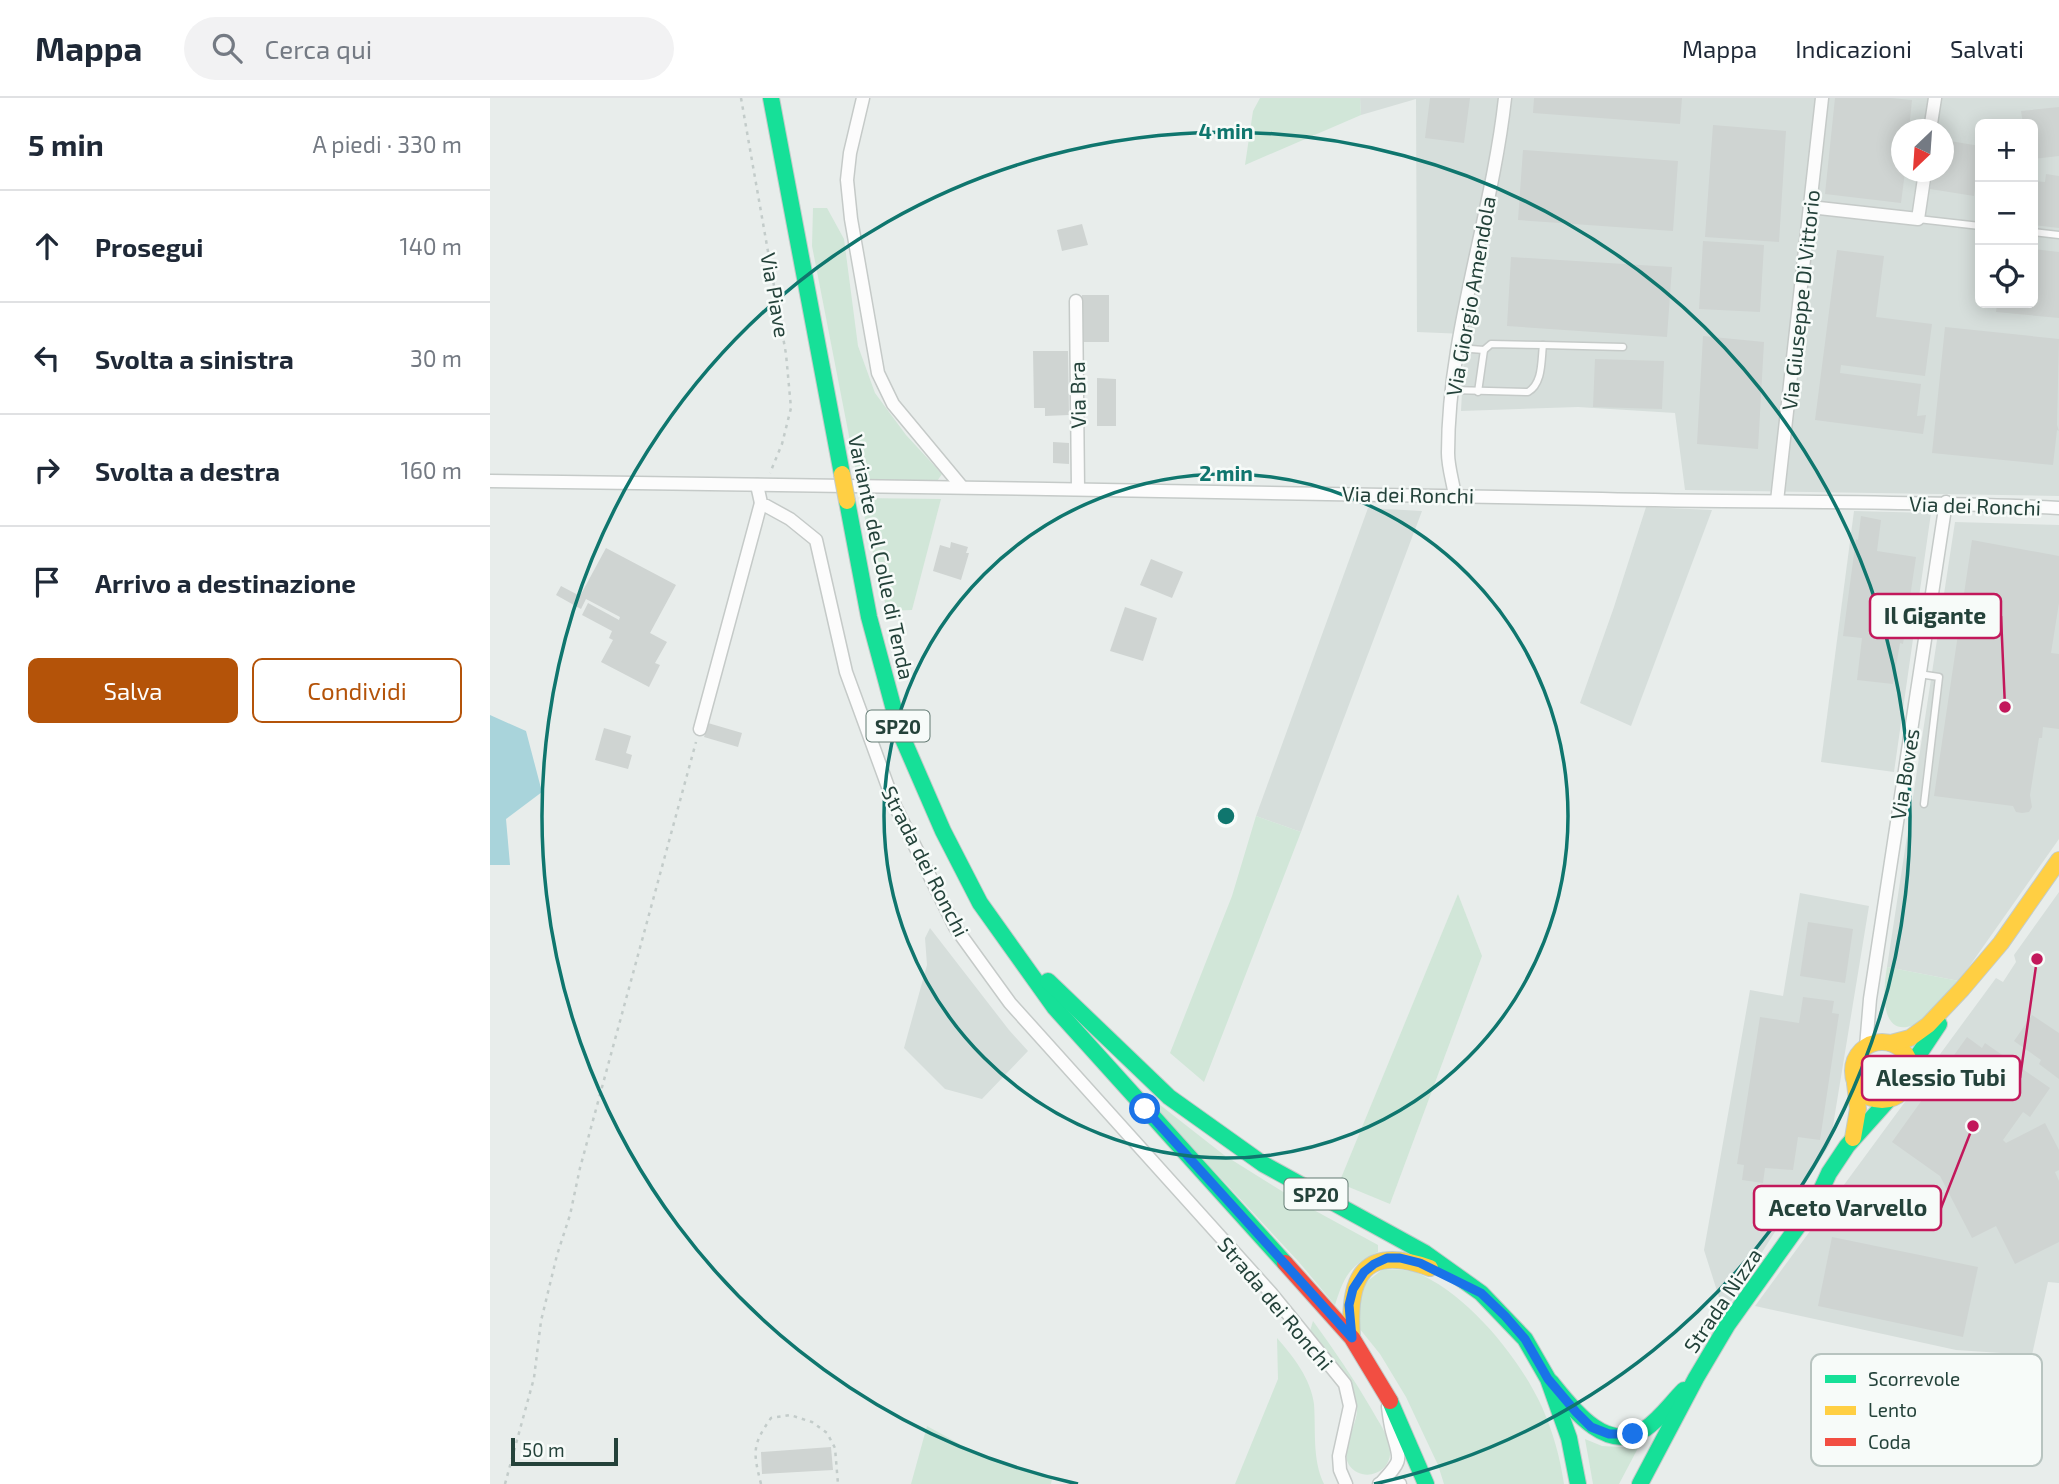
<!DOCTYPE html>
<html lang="it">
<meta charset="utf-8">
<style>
body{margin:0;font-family:"Exo 2",sans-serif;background:#f2f2f3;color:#1f2937}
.controls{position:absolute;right:21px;top:21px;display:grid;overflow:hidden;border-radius:10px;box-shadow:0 4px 18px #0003}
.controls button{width:63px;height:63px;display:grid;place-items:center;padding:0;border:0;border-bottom:2px solid #e0e1e3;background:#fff;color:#1f2937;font:35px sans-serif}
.compass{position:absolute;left:1401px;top:21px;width:63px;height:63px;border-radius:50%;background:#fff;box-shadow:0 4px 18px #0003;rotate:205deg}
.scale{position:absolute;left:21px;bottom:18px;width:107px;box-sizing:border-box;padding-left:7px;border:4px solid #24423a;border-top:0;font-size:19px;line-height:24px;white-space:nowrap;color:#24423a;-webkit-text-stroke:5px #f7fbf9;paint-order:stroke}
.stop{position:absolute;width:21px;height:21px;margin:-16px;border:5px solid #1a73e8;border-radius:50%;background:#fff}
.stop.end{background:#1a73e8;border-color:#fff;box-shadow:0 2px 7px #0008}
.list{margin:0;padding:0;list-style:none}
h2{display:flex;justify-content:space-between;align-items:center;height:91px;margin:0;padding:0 28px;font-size:30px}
h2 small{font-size:23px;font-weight:400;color:#747a83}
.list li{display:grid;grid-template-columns:46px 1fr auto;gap:21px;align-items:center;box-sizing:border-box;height:112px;padding:0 28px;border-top:2px solid #e0e1e3}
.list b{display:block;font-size:26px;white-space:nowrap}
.list em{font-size:23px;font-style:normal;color:#747a83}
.actions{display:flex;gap:14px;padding:21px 28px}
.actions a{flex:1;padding:16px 0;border:2px solid #b45309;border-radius:10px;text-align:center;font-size:24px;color:#b45309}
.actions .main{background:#b45309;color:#fff}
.icon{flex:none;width:38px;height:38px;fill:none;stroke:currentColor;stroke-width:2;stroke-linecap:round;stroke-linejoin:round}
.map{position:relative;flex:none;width:1569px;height:1386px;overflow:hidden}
header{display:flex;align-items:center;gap:42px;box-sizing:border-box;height:98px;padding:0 35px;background:#fff;border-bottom:2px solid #e0e1e3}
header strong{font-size:33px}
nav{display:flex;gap:38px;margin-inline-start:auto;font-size:24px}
.search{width:490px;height:63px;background:#f2f2f3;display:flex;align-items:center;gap:18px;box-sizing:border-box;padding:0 24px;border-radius:38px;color:#747a83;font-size:26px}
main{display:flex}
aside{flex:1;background:#fff}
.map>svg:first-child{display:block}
.built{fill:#d6dedb;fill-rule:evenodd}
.green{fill:#d1e6d8}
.water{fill:#a9d4db}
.building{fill:#cfd4d2}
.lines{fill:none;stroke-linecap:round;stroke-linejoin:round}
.lane-casing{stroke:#c5cac8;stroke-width:9}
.street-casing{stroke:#c5cac8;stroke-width:15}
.fast-casing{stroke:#c3cbc8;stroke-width:18}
.slow-casing{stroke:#c3cbc8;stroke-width:18}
.jam-casing{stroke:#c3cbc8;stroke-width:18}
.path{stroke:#c3ccca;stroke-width:2.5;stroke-dasharray:3.5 5;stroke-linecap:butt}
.lane{stroke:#fcfcfc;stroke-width:6}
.street{stroke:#fcfcfc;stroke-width:12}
.fast{stroke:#16e098;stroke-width:16}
.slow{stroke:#ffcf43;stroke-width:16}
.jam{stroke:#f24e42;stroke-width:16}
.slow-bridge-casing{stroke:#c3ccc9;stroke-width:18;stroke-linecap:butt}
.slow-bridge{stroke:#ffcf43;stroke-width:16}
.route{stroke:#1a73e8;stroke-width:9}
.ring{fill:none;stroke:#0f766e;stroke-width:3.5}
.labels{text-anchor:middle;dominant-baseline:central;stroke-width:5;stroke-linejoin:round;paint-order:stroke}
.shield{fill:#f7fbf9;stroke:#637a73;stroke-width:2}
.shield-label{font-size:19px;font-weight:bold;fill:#24423a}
.street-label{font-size:21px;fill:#24423a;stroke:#f7fbf9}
.key{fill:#f7fbf9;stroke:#b8c4c0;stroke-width:2}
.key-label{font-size:19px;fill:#24423a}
.centre{fill:#0f766e;stroke:#f7fbf9;stroke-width:3.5}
.ring-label{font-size:21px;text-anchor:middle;font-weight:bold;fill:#0f766e;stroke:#f7fbf9;stroke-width:5;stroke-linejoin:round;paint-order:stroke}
.leader{fill:none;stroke:#c2185b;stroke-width:2.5}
.callout-dot{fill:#c2185b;stroke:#f7fbf9;stroke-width:2.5}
.callout{fill:#f7fbf9;stroke:#c2185b;stroke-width:2.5}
.callout-label{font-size:23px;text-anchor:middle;font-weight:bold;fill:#24423a}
</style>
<header>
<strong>Mappa</strong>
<div class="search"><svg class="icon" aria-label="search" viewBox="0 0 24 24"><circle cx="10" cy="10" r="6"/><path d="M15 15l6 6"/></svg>Cerca qui</div>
<nav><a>Mappa</a><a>Indicazioni</a><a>Salvati</a></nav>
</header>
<main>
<aside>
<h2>5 min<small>A piedi · 330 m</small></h2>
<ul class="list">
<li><svg class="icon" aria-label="ahead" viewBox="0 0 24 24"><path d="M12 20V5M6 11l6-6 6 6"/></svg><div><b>Prosegui</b></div><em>140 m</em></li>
<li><svg class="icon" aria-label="left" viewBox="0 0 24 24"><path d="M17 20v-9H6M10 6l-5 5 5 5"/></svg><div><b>Svolta a sinistra</b></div><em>30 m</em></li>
<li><svg class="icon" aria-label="right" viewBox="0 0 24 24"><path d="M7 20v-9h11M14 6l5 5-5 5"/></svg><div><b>Svolta a destra</b></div><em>160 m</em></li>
<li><svg class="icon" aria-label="arrive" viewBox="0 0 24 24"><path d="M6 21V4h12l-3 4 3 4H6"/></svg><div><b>Arrivo a destinazione</b></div></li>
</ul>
<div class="actions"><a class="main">Salva</a><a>Condividi</a></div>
</aside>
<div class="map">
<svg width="1569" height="1386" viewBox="0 0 1569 1386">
<rect width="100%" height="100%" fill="#e8edeb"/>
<!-- built -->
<g class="built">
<path d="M870 0H1569V398L1195 392 1185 315 1088 309 971 313 975 236 927 234 926 1 871 17ZM1490 26H1543V205H1490ZM1412 32H1454V74H1412Z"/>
<path d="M1156 409 1222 412 1141 628 1090 605 1124 509Z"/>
<path d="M878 410 932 413 811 734 766 718Z"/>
<path d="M1364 413 1441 415 1404 674 1331 664Z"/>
<path d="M1465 424 1569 427V741L1469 883 1397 869Z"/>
<path d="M1569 794V1185L1558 1184 1542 1257 1466 1252 1265 1208 1506 880 1513 884 1526 864 1524 857Z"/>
<path d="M1310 795 1379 808 1340 1046 1234 1215 1214 1152 1260 892 1293 898Z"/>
<path d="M440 830 519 932 538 953 492 1001 455 991 414 950 437 867 435 840Z"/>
</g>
<!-- green -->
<g class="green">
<path d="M770 0H870L871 17 755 67 763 13Z"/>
<path d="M323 110H337L354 141 368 248 385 295 416 337 452 376 445 386 368 384 322 148Z"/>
<path d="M370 400 451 401 422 512 397 513Z"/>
<path d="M766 718 811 734 714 984 680 955 742 798Z"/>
<path d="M968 796 992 858 900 1106 849 1085Z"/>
<path d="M1397 869 1469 883C1457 897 1438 923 1421 928 1388 938 1394 886 1397 869Z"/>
<path d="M651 992 734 1057 811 1105 888 1147V1154C860 1167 854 1178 845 1207L808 1163 659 1003Z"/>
<path d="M893 1171C903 1172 916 1171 925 1174 977 1195 1029 1259 1052 1309 1063 1334 1070 1359 1074 1386H954L948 1367 916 1299 890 1256 869 1230 866 1208 875 1185Z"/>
<path d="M823 1223C844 1252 864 1281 882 1312 889 1325 898 1336 900 1351 903 1375 872 1386 859 1367 849 1349 868 1328 867 1310 865 1281 837 1255 820 1233Z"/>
<path d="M787 1240C803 1258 821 1281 824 1306 826 1333 822 1361 834 1386H745L788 1281Z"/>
<path d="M437 1328 495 1360 562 1381 561 1386H421Z"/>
<path d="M1095 1341 1112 1348 1148 1350 1129 1386H1103Z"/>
</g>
<!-- water -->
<path class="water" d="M0 617 36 633 52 694 16 721 20 767H0Z"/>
<!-- building -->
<g class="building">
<path d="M940 0H980L974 45 935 40Z"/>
<path d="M1044 0H1192L1190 26 1043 15Z"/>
<path d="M1345 0H1401L1422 2 1419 32H1412V74H1415L1411 105 1335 96Z"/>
<path d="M1569 9V58L1543 61V26H1533L1531 13Z"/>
<path d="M1223 27 1296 33 1289 144 1215 139Z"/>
<path d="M1454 42 1490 48 1484 98 1440 91 1443 74H1454Z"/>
<path d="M1033 52 1188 63 1183 133 1028 122Z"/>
<path d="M1556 76 1569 78V130L1543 127V83L1555 84Z"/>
<path d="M592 126 598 147 572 153 567 132Z"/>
<path d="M1213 143 1274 147 1270 214 1209 211Z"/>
<path d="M1543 151 1569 154V220L1506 214 1507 205H1543Z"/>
<path d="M1347 152 1394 158 1386 219 1442 226 1435 278 1351 267 1350 275 1431 286 1427 318 1436 317 1433 336 1325 322Z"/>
<path d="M1021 159 1182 169 1177 239 1017 228Z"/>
<rect x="592" y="197" width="27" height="47"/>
<path d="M1455 229 1569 241 1567 327 1569 333 1567 332 1563 367 1442 355Z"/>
<path d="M1213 238 1274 244 1268 351 1207 346Z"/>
<path d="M543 253H578L579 317 555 318V310H544Z"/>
<path d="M1105 261 1174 263 1172 311 1103 309Z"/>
<path d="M607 280 626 281V328H607Z"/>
<path d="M563 344 579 345V366L563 365Z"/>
<path d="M1371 418 1391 422 1387 453 1426 459 1413 546 1410 545 1403 586 1367 582 1372 540 1353 538 1366 441 1368 442Z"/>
<path d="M1482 442 1569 458V505L1561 555 1569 556V631L1553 629 1552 640H1549L1540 697 1542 709 1539 714 1532 715 1526 714 1523 708 1444 698Z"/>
<path d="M461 444 478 449 476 455H479L471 482 443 473 450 447 460 450Z"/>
<path d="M116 450 186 487 160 535 177 544 165 565 170 567 159 589 111 564 123 542 119 540 122 533 92 517 98 505 129 522 130 519 96 501 91 511 66 497 71 488 90 498Z"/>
<path d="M661 461 693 474 682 500 650 487Z"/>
<path d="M635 509 667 520 653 563 620 553Z"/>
<path d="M218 625 252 635 248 649 214 639Z"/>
<path d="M114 630 141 638 136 655 142 657 138 671 105 662Z"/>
<path d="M1318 824 1363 831 1355 885 1310 878Z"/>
<path d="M1313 899 1344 903 1342 915 1349 916 1330 1042 1308 1039 1303 1072 1275 1070 1273 1085 1252 1082 1254 1067 1247 1066 1270 919 1309 925Z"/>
<path d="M1542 917 1569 935V981L1549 966 1551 962 1524 943Z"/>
<path d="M1477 939 1492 950 1495 945 1560 990 1540 1019 1533 1014 1513 1042 1516 1045 1555 1025 1569 1052V1072L1565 1074 1569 1083V1144L1525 1166 1506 1128 1482 1140 1450 1078 1402 1044Z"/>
<path d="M1342 1139 1488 1169 1473 1239 1328 1208Z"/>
<path d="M341 1349 343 1372 272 1376 271 1354Z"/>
</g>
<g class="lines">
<defs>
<g id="lane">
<path d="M1428 121 1490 128"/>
<path d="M1543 134 1569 137"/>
<path d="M1053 247 1133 249"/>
<path d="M962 292 1038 294C1053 285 1051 263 1053 247L1001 246 994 252 968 250"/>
<path d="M988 294 994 252"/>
<path d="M1429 576 1449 579 1434 706"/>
</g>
<g id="street">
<path d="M373 0 360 55 357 82 361 121 388 275 403 306 472 389"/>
<path d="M1440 32 1445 0"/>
<path d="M1320 109 1428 121 1435 74"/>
<path d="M586 203 588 391"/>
<path d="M0 383C371 388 741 393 1112 401 1264 405 1417 402 1569 410"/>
<path d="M267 387 271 405 300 421 326 442 356 574 405 708 465 829 520 905 781 1195 855 1286 860 1308 849 1358 850 1372 856 1386"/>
<path d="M965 398C963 384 958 369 958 355 958 235 1002 119 1015 0"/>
<path d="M1287 403 1332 0"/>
<path d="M210 631 271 405"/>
<path d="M1376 949 1380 901 1456 404"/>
<path d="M891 1385C914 1360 910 1363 902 1333 900 1325 899 1317 898 1309"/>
<path d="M889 1386H910"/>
</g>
<g id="fast">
<path d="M281 0 352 376"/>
<path d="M357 403 379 519 410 634 453 733 490 805 565 910 795 1165"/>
<path d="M558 883 679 999 773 1066 935 1155 991 1195 1035 1241 1058 1281 1079 1340 1088 1386"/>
<path d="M1421 968 1449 926"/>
<path d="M1061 1284C1081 1309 1117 1358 1155 1331 1170 1321 1181 1305 1194 1292"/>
<path d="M900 1303 936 1386"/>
<path d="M1150 1386 1206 1280 1238 1226 1326 1103 1339 1075 1357 1048 1399 1001"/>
</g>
<g id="slow">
<circle cx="1392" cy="973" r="29"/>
<path d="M1401 945 1420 940 1438 927 1472 891 1511 845 1569 762"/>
<path d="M1363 1040 1368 1011 1365 985"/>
<path d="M862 1239C857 1177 875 1146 940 1170"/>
</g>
<path id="jam" d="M795 1165 862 1240 900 1303"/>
</defs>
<!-- lane casing -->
<use href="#lane" class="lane-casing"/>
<!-- street casing -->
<use href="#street" class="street-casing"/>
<!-- fast casing -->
<use href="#fast" class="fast-casing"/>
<!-- slow casing -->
<use href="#slow" class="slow-casing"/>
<!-- jam casing -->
<use href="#jam" class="jam-casing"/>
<!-- path -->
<g class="path">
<path d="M251 0 296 256 301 310 292 346 280 375"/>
<path d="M15 1386 44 1280 51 1223 67 1157 80 1117 90 1070 206 644"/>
<path d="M271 1386C263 1354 262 1347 281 1320L300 1317 322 1324 337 1335 345 1350 348 1386"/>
</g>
<!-- lane -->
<use href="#lane" class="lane"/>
<!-- street -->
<use href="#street" class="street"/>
<!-- fast -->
<use href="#fast" class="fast"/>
<!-- slow -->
<use href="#slow" class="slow"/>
<!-- jam -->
<use href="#jam" class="jam"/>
<defs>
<path id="slow-bridge" d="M352 376 357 403"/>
</defs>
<!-- slow-bridge casing -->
<use href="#slow-bridge" class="slow-bridge-casing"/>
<!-- slow-bridge -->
<use href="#slow-bridge" class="slow-bridge"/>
</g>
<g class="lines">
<!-- route -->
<path class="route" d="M655 1011 862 1240 859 1207 863 1191 874 1174 884 1166 897 1160H910L930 1165 991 1195 1015 1218 1035 1241 1058 1281 1086 1314 1101 1329 1119 1336H1143"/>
</g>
<!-- distance rings -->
<g class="ring">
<circle cx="736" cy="718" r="342"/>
<path d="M588 1386A684 684 0 1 1 884 1386"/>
</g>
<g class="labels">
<!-- shield labels -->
<g class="shield">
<rect x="376.5" y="612.5" width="63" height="31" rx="5"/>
<rect x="794.5" y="1080.5" width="63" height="31" rx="5"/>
</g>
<g class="shield-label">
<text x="408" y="628">SP20</text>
<text x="826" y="1096">SP20</text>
</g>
<!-- street labels -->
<g class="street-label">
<text transform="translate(286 197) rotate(80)">Via Piave</text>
<text transform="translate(980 198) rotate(-80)">Via Giorgio Amendola</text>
<text transform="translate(1310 202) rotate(-84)">Via Giuseppe Di Vittorio</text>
<text transform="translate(587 297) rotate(-91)">Via Bra</text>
<text transform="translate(918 396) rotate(1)">Via dei Ronchi</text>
<text transform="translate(1485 407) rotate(2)">Via dei Ronchi</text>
<text transform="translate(392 459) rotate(78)">Variante del Colle di Tenda</text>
<text transform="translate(1414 676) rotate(-81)">Via Boves</text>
<text transform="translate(436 763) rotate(63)">Strada dei Ronchi</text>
<text transform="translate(1232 1202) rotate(-56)">Strada Nizza</text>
<text transform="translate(786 1205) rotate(50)">Strada dei Ronchi</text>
</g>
</g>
<!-- legend -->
<rect x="1321" y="1256" width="231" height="112" rx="10" class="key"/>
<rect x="1335" y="1277" width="31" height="8" fill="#16e098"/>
<rect x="1335" y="1308" width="31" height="9" fill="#ffcf43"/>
<rect x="1335" y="1340" width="31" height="8" fill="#f24e42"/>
<g class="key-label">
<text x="1378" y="1288">Scorrevole</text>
<text x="1378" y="1319">Lento</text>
<text x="1378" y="1351">Coda</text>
</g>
<circle cx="736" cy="718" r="10" class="centre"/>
<g class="ring-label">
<text x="736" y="41">4 min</text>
<text x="736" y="383">2 min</text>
</g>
<!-- callouts -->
<path class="leader" d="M1515 609L1511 518M1547 861L1530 980M1483 1028L1451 1110"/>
<g class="callout-dot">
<circle cx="1515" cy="609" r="7"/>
<circle cx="1547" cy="861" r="7"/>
<circle cx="1483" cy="1028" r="7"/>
</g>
<g class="callout">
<rect x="1380" y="496" width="131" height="44" rx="7"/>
<rect x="1372" y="958" width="158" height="44" rx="7"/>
<rect x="1264" y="1088" width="187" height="44" rx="7"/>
</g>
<g class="callout-label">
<text x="1445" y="526">Il Gigante</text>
<text x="1451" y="988">Alessio Tubi</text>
<text x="1358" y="1118">Aceto Varvello</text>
</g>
</svg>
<div class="controls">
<button>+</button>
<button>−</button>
<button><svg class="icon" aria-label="locate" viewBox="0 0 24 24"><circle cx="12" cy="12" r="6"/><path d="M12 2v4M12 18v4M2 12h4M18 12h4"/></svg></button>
</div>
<svg class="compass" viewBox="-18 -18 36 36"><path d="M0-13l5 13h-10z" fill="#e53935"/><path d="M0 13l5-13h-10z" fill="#747a83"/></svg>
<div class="scale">50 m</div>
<div class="stop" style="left:655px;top:1011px"></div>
<div class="stop end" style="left:1143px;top:1336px"></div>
</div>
</main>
